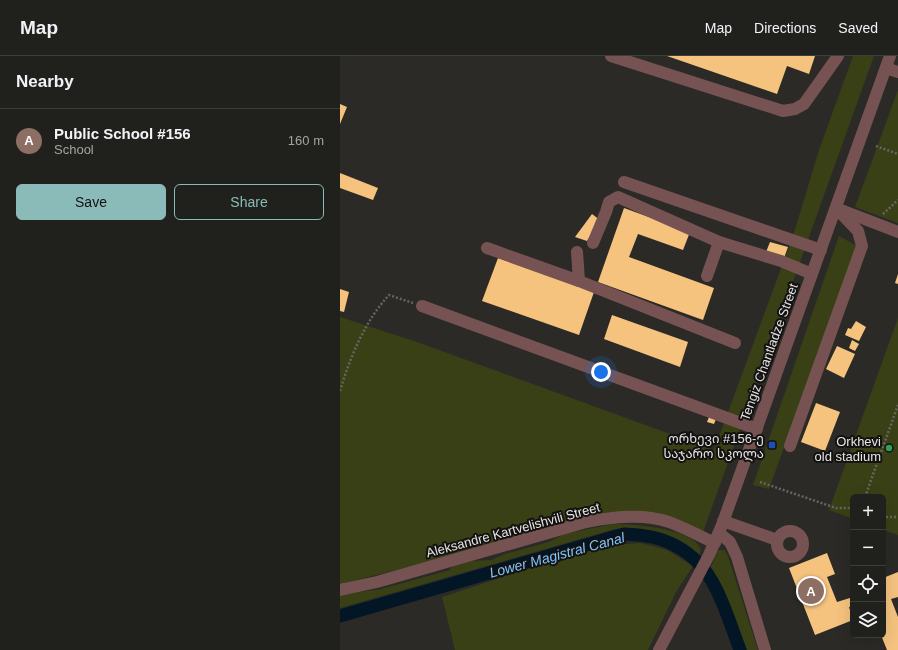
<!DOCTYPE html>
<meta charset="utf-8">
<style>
body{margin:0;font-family:Helvetica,"Noto Sans Georgian",sans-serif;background:#282826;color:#f1f3f6}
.controls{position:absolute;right:12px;bottom:12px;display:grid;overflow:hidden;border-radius:6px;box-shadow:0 4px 16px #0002}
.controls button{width:36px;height:36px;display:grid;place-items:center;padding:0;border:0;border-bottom:1px solid #3d3e3b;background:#20201d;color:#f1f3f6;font:20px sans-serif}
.you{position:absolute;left:261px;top:316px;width:14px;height:14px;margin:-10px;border:3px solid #fff;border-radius:50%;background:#1a73e8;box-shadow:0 0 0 6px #1a73e833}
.badge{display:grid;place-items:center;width:26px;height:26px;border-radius:50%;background:#8bbbb9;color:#fff;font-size:13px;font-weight:700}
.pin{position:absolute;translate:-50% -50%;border:2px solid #fff;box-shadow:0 1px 4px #0006}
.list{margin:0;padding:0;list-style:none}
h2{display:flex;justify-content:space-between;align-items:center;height:52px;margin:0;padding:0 16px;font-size:17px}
h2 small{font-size:13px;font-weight:400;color:#a2a3a4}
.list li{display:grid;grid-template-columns:26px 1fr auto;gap:12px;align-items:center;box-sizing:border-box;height:64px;padding:0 16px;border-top:1px solid #3d3e3b}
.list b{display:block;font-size:15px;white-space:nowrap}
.list p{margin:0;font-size:13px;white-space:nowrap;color:#a2a3a4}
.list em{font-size:13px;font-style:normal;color:#a2a3a4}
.actions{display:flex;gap:8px;padding:12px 16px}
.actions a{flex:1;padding:9px 0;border:1px solid #8bbbb9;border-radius:6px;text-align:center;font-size:14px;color:#8bbbb9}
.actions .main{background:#8bbbb9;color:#111}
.icon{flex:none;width:22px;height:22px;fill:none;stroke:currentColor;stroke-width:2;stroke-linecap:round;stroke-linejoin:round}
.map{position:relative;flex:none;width:558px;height:594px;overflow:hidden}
header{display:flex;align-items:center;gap:24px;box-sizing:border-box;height:56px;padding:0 20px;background:#20201d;border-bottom:1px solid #3d3e3b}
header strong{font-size:19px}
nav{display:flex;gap:22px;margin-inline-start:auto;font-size:14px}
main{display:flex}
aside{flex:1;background:#20201d}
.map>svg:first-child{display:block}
.green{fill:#3a4015}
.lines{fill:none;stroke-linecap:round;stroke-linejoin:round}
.canal{stroke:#031625;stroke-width:13}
.building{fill:#f5c37e}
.path{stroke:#666563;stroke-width:2.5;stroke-dasharray:2 2;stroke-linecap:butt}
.minor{stroke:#765352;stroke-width:12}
.transit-dot{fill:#1a4fb4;stroke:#131211;stroke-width:1.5}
.leisure-dot{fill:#2e9e5b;stroke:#131211;stroke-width:1.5}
.labels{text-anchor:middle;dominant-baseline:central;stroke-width:4;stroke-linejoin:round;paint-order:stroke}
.street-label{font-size:13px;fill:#e5e4e2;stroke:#131211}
.poi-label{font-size:13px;fill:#e5e4e2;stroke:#131211;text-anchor:end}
.water-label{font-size:14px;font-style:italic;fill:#80c5fe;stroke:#131211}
</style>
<header>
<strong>Map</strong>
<nav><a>Map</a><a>Directions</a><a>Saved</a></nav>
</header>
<main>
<aside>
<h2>Nearby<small></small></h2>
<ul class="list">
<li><span class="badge" style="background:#8d6e63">A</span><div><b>Public School #156</b><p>School</p></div><em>160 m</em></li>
</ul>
<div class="actions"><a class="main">Save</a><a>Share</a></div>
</aside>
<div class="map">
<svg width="558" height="594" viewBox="0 0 558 594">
<rect width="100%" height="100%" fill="#2b2a27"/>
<!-- green -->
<g class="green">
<path d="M513 0H534L363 476 313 457 84 507 0 528V261L77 286 374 394 453 180 479 94Z"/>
<path d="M558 34V167L515 151Z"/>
<path d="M499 180 517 190 429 433 413 429Z"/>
<path d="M558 262V479L543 474V441H513V463L489 454Z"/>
<path d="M273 468C292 468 355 472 361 494L359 500C329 479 312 470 275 473L0 552V540L5 538 41 533 110 514 111 511 131 505 151 504 165 498 209 486 224 478Z"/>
<path d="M300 487 327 494 353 510 336 536 308 594H115L102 541 258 490Z"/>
<path d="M378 494H384L388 500 418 594H407L383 532 371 511Z"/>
</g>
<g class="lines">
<!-- canal -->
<path class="canal" d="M0 560 284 478C299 479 316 480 330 487 375 507 384 552 400 594"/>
</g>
<!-- building -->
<g class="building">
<path d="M327 0H475L469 18 447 10 437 38Z"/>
<path d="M0 48 7 51 0 68Z"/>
<path d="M0 117 38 132 33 144 0 132Z"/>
<path d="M284 152 350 176 343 194 298 178 289 201 374 232 363 264 258 226Z"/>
<path d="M252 158 260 164 247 185 235 181Z"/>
<path d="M430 186 448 191 444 202 426 196Z"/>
<path d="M158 202 254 236 239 279 142 245Z"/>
<path d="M558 218V228L555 227Z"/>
<path d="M0 233 9 236 4 256 0 255Z"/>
<path d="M272 259 348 286 340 311 264 283Z"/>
<path d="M516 265 526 271 519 285 505 279 508 272 511 273Z"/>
<path d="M512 284 519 288 515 295 509 292Z"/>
<path d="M497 290 515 298 504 322 486 313Z"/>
<path d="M476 347 500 356 485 395 461 386Z"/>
<path d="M369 361 376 363 374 368 367 366Z"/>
<path d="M487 497 495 518 487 521 497 546 513 541V550L509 551 513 564 475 579 449 512Z"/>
<path d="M558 516V541L551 543 558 561V594H547L541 579H543V522Z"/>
</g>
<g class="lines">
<!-- path -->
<g class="path">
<path d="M536 90 558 98"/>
<path d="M543 158 558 144"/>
<path d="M0 335C10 301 25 265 49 239L73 247"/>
<path d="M420 426 496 452H513"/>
<path d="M525 441 558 349"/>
<path d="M543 458 547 461H558"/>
</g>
<!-- minor -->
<g class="minor">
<path d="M271 0 443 55 455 53 464 48 498 0"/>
<path d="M546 12 558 16"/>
<path d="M284 126 481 194"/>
<path d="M501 154 558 176"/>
<path d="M253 187 266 156 269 146 278 141 379 186 441 205 472 218"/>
<path d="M147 192 239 225 395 287"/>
<path d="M237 196 239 225"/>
<path d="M367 220 379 186"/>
<path d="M82 250 417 373"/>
<path d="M450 390 522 190 518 175 496 152"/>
<path d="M383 465 437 484"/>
<circle cx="450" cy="488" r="13"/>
<path d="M379 477 390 486 397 501 425 594"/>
<path d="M0 534 37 526 246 466C273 461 303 457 329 466 345 472 360 480 375 487"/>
<path d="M319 594 369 499 382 469 550 0"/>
</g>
</g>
<!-- markers -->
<rect class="transit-dot" x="428" y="385" width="8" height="8" rx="2"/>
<circle class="leisure-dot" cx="549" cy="392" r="4"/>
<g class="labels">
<!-- street labels -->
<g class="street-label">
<text transform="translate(429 296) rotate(-70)">Tengiz Chantladze Street</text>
<text transform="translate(173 474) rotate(-15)">Aleksandre Kartvelishvili Street</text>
</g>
<!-- poi labels -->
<g class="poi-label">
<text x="424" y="382">ორხევი #156-ე<tspan x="424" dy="15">საჯარო სკოლა</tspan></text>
<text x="541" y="385">Orkhevi<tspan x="541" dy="15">old stadium</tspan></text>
</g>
<!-- water labels -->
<g class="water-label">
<text transform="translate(217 499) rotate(-15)">Lower Magistral Canal</text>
</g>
</g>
</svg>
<div class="controls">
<button>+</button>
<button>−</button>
<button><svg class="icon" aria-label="locate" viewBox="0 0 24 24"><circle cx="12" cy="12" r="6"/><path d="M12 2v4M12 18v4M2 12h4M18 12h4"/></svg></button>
<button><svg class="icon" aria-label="layers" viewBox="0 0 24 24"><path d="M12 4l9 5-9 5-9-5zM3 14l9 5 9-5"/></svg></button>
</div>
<div class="you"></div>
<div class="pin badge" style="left:471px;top:535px;background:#8d6e63">A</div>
</div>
</main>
